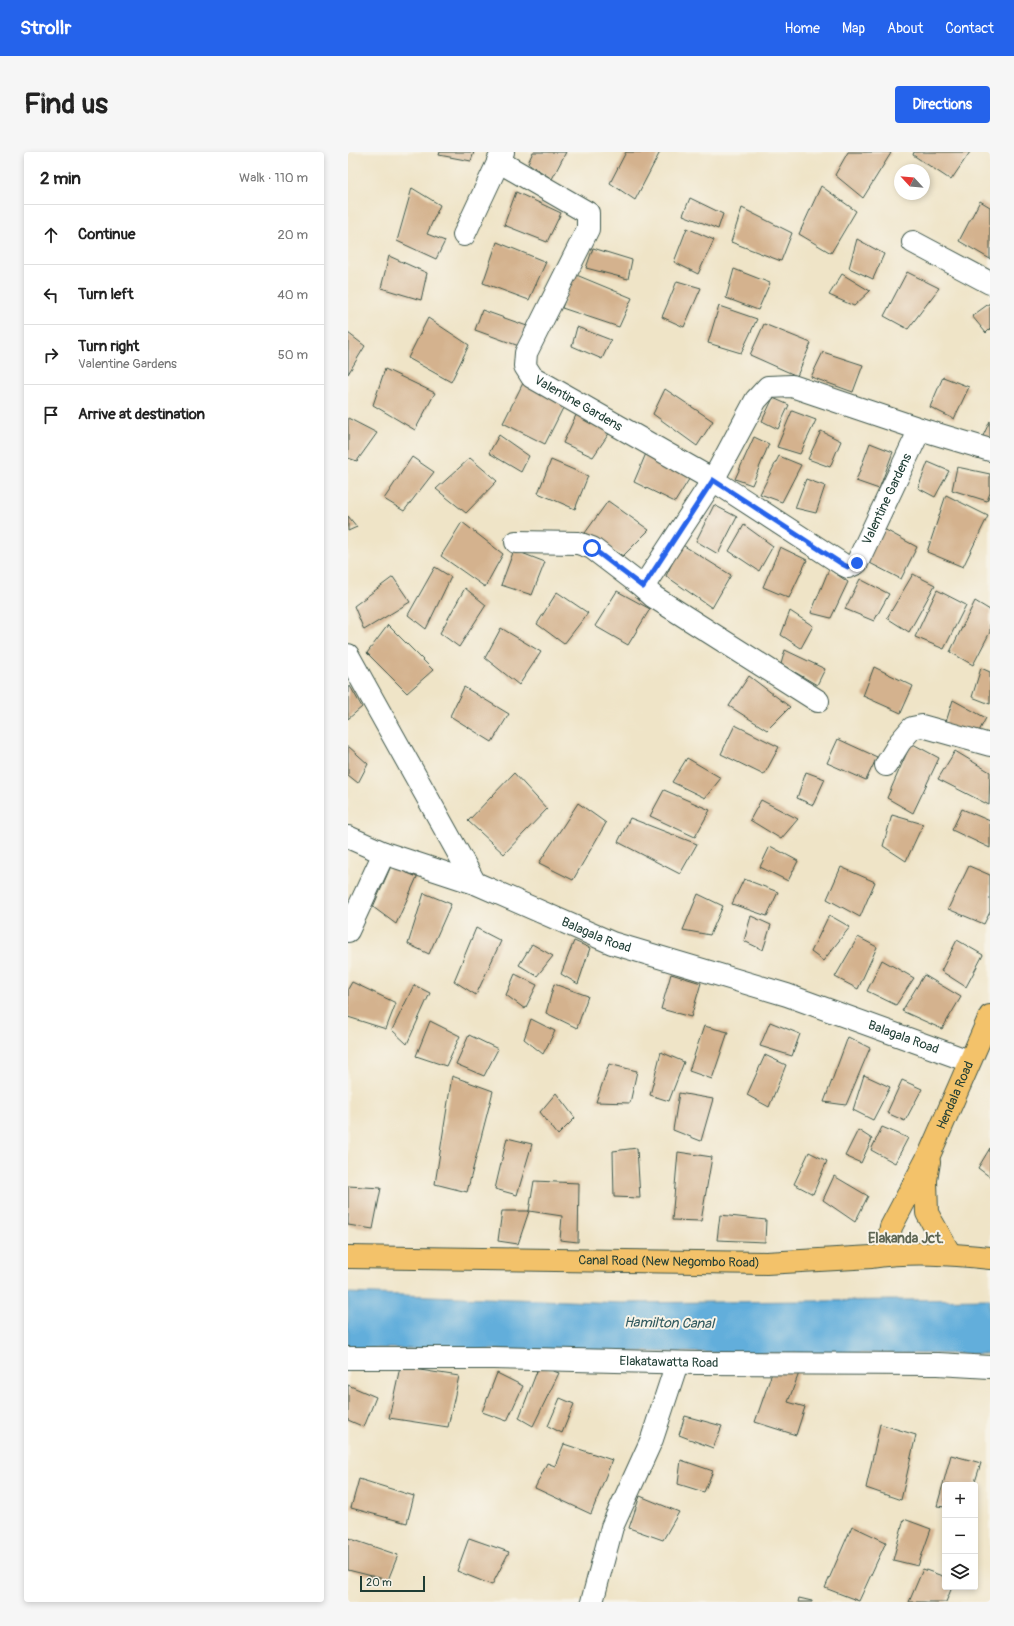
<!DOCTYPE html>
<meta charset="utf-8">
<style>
body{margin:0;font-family:Pangolin,sans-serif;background:#f6f6f6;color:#222}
.controls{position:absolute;right:12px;bottom:12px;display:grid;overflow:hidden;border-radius:4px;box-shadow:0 2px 6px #0003}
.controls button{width:36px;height:36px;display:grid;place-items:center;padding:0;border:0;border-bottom:1px solid #e0e0e0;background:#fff;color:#222;font:20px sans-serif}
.compass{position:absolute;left:546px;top:12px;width:36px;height:36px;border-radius:50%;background:#fff;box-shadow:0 2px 6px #0003;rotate:296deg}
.scale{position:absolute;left:12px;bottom:10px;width:65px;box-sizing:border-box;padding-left:4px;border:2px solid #1f3d34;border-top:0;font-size:11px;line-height:14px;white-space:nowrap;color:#1f3d34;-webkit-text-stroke:3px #f7f3e8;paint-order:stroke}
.stop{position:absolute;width:12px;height:12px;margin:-9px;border:3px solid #2563eb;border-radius:50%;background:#fff}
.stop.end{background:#2563eb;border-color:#fff;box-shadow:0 1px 4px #0008}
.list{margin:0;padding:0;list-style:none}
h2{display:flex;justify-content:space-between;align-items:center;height:52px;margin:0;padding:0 16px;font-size:17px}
h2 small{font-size:13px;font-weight:400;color:#767676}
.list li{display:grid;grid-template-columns:26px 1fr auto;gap:12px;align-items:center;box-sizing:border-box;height:60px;padding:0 16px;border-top:1px solid #e0e0e0}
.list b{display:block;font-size:15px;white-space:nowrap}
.list p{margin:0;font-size:13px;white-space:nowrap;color:#767676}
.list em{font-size:13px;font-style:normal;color:#767676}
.icon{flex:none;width:22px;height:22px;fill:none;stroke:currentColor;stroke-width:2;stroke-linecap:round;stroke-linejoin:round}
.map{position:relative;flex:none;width:642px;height:1450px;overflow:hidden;border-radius:4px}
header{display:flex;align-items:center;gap:24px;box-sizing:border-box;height:56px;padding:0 20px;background:#2563eb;color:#fff}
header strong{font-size:19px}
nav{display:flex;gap:22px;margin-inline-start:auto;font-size:14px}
.intro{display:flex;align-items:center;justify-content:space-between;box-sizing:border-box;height:96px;padding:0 24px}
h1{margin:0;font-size:28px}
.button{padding:10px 18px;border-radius:4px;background:#2563eb;color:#fff;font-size:14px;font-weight:700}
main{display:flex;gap:24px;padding:0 24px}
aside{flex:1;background:#fff;border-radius:4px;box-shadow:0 2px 6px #0003}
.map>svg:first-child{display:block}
.water{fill:#62aedb;stroke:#407688}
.building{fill:#d4b28e}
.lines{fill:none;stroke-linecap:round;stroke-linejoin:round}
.minor-casing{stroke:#3e564a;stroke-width:24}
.primary-casing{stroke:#3e564a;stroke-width:24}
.minor{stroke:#fff;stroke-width:22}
.primary{stroke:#f3c26a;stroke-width:22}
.route{stroke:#2563eb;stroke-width:5}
.labels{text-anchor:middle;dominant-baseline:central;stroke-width:4;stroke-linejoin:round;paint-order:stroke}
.street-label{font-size:13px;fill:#1f3d34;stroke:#f7f3e8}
.neighbourhood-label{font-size:14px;font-weight:bold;fill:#5e6654;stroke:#f7f3e8}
.water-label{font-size:14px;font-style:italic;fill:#30595e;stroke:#f7f3e8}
</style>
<header>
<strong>Strollr</strong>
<nav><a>Home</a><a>Map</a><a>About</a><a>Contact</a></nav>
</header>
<div class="intro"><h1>Find us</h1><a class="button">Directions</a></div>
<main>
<aside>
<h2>2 min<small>Walk · 110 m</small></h2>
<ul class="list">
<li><svg class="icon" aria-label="ahead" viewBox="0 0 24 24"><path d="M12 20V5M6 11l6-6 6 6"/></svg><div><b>Continue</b></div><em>20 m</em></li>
<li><svg class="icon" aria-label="left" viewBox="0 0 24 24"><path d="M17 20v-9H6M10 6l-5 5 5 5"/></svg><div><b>Turn left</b></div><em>40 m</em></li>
<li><svg class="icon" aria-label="right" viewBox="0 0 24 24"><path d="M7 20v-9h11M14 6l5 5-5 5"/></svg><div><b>Turn right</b><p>Valentine Gardens</p></div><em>50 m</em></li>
<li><svg class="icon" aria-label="arrive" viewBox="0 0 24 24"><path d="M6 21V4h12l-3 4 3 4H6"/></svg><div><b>Arrive at destination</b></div></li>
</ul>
</aside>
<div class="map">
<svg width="642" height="1450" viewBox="0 0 642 1450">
<rect width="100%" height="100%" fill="#f7f3e8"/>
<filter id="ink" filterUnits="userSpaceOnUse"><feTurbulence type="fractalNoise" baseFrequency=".025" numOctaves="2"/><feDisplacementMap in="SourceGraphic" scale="8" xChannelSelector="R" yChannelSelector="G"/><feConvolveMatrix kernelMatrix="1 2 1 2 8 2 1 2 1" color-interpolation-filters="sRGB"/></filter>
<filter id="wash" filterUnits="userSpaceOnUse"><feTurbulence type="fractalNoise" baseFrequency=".012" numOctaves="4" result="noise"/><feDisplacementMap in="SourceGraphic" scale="16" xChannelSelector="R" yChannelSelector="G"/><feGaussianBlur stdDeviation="0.9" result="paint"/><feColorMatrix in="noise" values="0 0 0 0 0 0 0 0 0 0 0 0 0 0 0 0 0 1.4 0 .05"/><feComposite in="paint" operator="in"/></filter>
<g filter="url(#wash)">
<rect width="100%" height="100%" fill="#efe4c7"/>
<!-- water -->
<path class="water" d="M0 1141 275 1151 642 1147V1202L386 1201 0 1196Z"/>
<g id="blocks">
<!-- building -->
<g class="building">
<path d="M92 0H126L123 9 91 3Z"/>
<path d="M185 0H218L204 27 180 11Z"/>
<path d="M278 0H312L287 48 262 31Z"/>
<path d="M500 0H540L543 1 515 46 487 23Z"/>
<path d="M566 0H622L603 28 565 3Z"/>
<path d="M473 34 508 59 483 101 451 82Z"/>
<path d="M64 36 92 53 79 82 97 89 88 107 49 89Z"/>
<path d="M168 40 213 61 199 90 156 73Z"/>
<path d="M342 46 375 62 370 77 335 63Z"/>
<path d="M632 49 642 55V107L611 89Z"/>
<path d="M394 56 444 81 433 109 383 90Z"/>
<path d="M339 76 366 88 350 122 326 110Z"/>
<path d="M509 87 536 102 525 127 501 116Z"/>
<path d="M149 90 198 110 181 148 135 131Z"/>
<path d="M245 96 284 108 280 127 238 116Z"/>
<path d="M41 104 79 121 73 148 33 136Z"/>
<path d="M386 117 422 131 410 158 378 146Z"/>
<path d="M559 120 591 136 560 177 536 164Z"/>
<path d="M226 122 284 146 271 175 214 156Z"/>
<path d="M494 122 522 139 506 154 481 143Z"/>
<path d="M329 129 353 136 336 175 314 165Z"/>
<path d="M642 151V177L638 181 624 164Z"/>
<path d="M371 154 409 167 393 201 360 191Z"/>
<path d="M134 158 179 174 171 194 127 178Z"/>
<path d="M80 166 121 193 103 230 60 206Z"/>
<path d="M416 172 463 191 449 224 402 203Z"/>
<path d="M229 175 263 188 254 207 224 194Z"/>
<path d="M0 181 17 194 0 222Z"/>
<path d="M475 200 515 213 505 240 463 225Z"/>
<path d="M37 217 87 241 67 278 25 253Z"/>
<path d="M595 225 621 235 606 267 582 255Z"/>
<path d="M175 231 217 252 197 292 155 271Z"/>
<path d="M317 237 365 269 349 294 305 262Z"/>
<path d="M425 246 441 253 430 277 414 269Z"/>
<path d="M444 259 468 268 452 302 429 295Z"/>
<path d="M229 261 264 277 245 305 215 291Z"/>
<path d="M0 266 29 281 9 309 0 306Z"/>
<path d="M642 269V289L634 286Z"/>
<path d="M473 279 493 289 482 315 460 307Z"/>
<path d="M151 283 181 304 173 320 141 301Z"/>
<path d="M406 285 421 292 404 333 387 327Z"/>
<path d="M522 291 545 300 531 337 508 329Z"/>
<path d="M299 299 343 324 327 350 286 330Z"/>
<path d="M431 304 453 313 434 350 412 342Z"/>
<path d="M64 305 86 320 56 359 36 347Z"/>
<path d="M122 306 149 329 118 361 88 337Z"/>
<path d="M203 308 240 324 227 357 190 341Z"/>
<path d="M580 310 601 319 587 345 570 336Z"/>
<path d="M609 315 642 322V341L639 349 604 338Z"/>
<path d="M458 327 477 334 468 361 447 356Z"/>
<path d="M598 343 640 364 615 415 579 400Z"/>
<path d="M260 349 301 378 275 404 237 381Z"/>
<path d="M366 353 389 365 370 402 348 389Z"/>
<path d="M0 364 9 375 0 379Z"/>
<path d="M114 370 155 402 137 435 93 404Z"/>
<path d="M396 373 425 394 411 419 381 399Z"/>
<path d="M534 376 569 395 553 427 516 408Z"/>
<path d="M333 392 383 423 364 456 318 424Z"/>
<path d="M432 395 459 408 441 446 415 435Z"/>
<path d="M166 398 197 410 184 443 153 433Z"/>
<path d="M87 415 103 425 78 477 60 463Z"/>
<path d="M481 417 500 430 483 466 463 461Z"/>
<path d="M565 422 587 433 561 480 539 466Z"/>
<path d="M45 425 62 450 16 478 6 454Z"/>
<path d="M512 427 541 442 526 469 497 457Z"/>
<path d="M117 436 138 453 111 495 92 481Z"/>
<path d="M589 438 618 453 596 497 567 485Z"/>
<path d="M269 439 302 457 280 493 247 474Z"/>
<path d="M209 440 240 461 216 492 189 472Z"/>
<path d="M627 449 642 458V480L625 513 602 500Z"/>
<path d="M442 459 465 474 453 496 433 483Z"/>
<path d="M40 473 85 518 59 541 19 501Z"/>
<path d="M153 476 193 500 171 533 137 506Z"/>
<path d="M437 498 477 517 469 533 433 512Z"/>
<path d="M526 515 565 534 553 561 515 544Z"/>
<path d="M633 516 642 520V552L624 545Z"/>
<path d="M401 524 442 555 419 578 381 554Z"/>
<path d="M2 534 14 555 0 567V535Z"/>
<path d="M116 535 161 562 144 590 102 564Z"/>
<path d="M605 548 638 566 629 583 597 573Z"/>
<path d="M387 573 431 595 416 623 373 602Z"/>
<path d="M490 587 529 605 518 628 479 611Z"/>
<path d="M563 591 591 606 565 661 539 646Z"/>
<path d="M0 594 20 612 10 631 0 623Z"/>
<path d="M607 599 642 620 641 653 590 627Z"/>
<path d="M339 606 373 626 357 646 324 630Z"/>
<path d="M458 620 477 627 465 653 449 646Z"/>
<path d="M166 621 199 657 156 702 120 669Z"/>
<path d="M316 638 362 658 347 685 302 664Z"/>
<path d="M413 648 450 667 433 687 402 668Z"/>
<path d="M230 651 258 671 225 728 191 711Z"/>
<path d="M614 657 642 669V696L604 678Z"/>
<path d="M544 663 575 672 558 709 535 694Z"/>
<path d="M282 666 349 692 332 722 270 690Z"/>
<path d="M422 694 450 709 440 729 412 715Z"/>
<path d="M43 714 69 725 48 772 25 755Z"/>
<path d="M621 714 642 723V760L636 772 600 757Z"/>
<path d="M493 715 527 730 512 765 479 747Z"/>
<path d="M396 727 430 740 419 764 384 752Z"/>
<path d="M76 741 103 752 81 802 60 792Z"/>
<path d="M350 742 375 754 362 783 335 778Z"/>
<path d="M481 763 502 775 475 809 463 800Z"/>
<path d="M403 764 423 773 415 798 396 789Z"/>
<path d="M128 776 153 789 128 843 106 829Z"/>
<path d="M510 785 529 795 510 837 487 825Z"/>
<path d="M609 788 635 803 618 835 593 819Z"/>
<path d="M226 789 242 796 230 832 213 822Z"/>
<path d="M184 792 205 804 189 824 171 813Z"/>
<path d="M534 808 566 826 548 853 519 839Z"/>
<path d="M167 822 189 833 177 857 158 843Z"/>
<path d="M323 822 353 831 343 865 313 857Z"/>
<path d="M576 823 613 845 594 877 554 859Z"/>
<path d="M4 830 48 851 38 877 0 865V837Z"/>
<path d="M206 832 240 844 229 876 198 861Z"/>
<path d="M66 833 82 841 59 892 44 878Z"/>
<path d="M183 867 207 879 195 902 176 887Z"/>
<path d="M82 869 112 884 98 914 68 904Z"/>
<path d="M422 870 452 882 444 904 412 894Z"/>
<path d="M356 874 380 880 364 927 341 919Z"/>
<path d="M121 883 150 897 136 924 108 912Z"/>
<path d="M500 885 522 896 498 953 476 950Z"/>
<path d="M313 900 336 910 321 949 302 943Z"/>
<path d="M417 903 438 913 421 955 399 943Z"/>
<path d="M261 912 289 919 282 951 248 950Z"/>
<path d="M516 923 542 935 525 968 505 958Z"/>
<path d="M104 924 145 939 119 1040 87 1032Z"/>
<path d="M554 928 574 937 557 969 539 961Z"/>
<path d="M208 941 227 966 210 983 192 960Z"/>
<path d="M331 941 365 947 353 989 325 978Z"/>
<path d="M534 975 560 986 547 1011 523 998Z"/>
<path d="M510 978 524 987 513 1011 497 1004Z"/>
<path d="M159 986 184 992 169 1043 147 1037Z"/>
<path d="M289 996 292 1046 266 1045 265 999Z"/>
<path d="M642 996V1025L630 1016Z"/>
<path d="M330 1000 364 1005 353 1069 324 1068Z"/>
<path d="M461 1000 479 1009 465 1042 446 1032Z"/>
<path d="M486 1024 520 1044 507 1070 475 1048Z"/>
<path d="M186 1029 231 1031 230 1090 212 1088 214 1064 181 1059Z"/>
<path d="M0 1034 33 1036 25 1077 0 1073Z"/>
<path d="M154 1059H181L170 1092 150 1089Z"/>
<path d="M372 1063 418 1068 417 1090 369 1088Z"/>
<path d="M191 1214 211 1221 185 1274 171 1266Z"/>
<path d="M52 1215 111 1224 100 1275 41 1266Z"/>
<path d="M425 1218 451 1221 440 1250 457 1255 448 1283 407 1270Z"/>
<path d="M149 1221 175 1234 159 1269 134 1260Z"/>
<path d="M0 1233 28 1245 16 1275 0 1268Z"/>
<path d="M212 1246 226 1252 214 1281 200 1274Z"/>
<path d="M337 1264 374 1274 365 1296 331 1283Z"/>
<path d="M532 1272 568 1283 553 1348 518 1336Z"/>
<path d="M216 1292 264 1308 243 1362 187 1336 199 1311 207 1314Z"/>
<path d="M603 1303 633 1311 626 1333H597V1355L589 1354Z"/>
<path d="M333 1308 365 1319 356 1340 330 1332Z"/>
<path d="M11 1327 66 1344 59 1371 3 1356Z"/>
<path d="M292 1344 331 1360 315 1388 281 1376Z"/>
<path d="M556 1367 583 1377 570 1414 545 1408Z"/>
<path d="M504 1374 538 1390 511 1449 477 1436Z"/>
<path d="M0 1386 50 1403 40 1428 0 1418Z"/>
<path d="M121 1386 161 1400 144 1433 109 1419Z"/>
<path d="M575 1417 597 1425V1435H604L598 1450H561Z"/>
<path d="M451 1446 464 1449V1450H450Z"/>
</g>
</g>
</g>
<g filter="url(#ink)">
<use href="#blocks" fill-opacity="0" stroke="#3e564a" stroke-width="1"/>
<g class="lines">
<defs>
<g id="minor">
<path id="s1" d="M150 9 240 61V77L178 201 177 214 184 225 365 328 494 412 500 415 509 411 572 277 642 298"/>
<path d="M116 83 155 0"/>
<path d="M565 90 642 131"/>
<path d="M168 390 230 391 244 396 295 435"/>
<path id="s2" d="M0 503 127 731 264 791 439 843 621 909"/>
<path d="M470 549 306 445 295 435 365 328 408 248 420 235 444 234 572 277"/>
<path d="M538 613 552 590 564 576 574 574 642 593"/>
<path d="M0 685 36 701 127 731"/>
<path d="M0 779 36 701"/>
<path id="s3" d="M0 1206H145L349 1211 590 1212 642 1215"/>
<path d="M244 1450 264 1375 304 1287 329 1211"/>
</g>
<g id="primary">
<path d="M581 1010 578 1028 579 1061 602 1102"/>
<path id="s4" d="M538 1103 543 1075 582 1001 642 864"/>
<path id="s5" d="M0 1105 418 1111 524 1105C563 1099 603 1102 642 1106"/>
</g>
</defs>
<!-- minor casing -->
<use href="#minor" class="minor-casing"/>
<!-- primary casing -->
<use href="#primary" class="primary-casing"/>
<!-- minor -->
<use href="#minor" class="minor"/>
<!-- primary -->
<use href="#primary" class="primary"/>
</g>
</g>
<g class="lines" filter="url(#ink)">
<!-- route -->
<path class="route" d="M244 396 295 435 365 328 494 412 500 415 509 411"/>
</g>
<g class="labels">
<!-- street labels -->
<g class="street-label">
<text stroke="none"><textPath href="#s1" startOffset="338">Valentine Gardens</textPath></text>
<text stroke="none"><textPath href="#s1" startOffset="734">Valentine Gardens</textPath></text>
<text stroke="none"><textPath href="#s2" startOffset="393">Balagala Road</textPath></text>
<text stroke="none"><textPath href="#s2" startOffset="717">Balagala Road</textPath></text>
<text stroke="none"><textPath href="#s4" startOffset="175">Hendala Road</textPath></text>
<text stroke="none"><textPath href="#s5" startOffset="321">Canal Road (New Negombo Road)</textPath></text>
<text stroke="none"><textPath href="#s3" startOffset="321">Elakatawatta Road</textPath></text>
</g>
<!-- neighbourhood labels -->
<g class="neighbourhood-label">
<text x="558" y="1086">Elakanda Jct.</text>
</g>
<!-- water labels -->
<g class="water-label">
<text transform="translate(321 1171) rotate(1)">Hamilton Canal</text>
</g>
</g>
</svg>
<div class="controls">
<button>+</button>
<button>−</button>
<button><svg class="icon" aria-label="layers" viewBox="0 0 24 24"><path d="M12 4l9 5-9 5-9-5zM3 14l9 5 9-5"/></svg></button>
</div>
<svg class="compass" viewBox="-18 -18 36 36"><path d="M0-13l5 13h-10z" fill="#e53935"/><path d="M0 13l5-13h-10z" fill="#767676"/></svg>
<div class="scale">20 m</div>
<div class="stop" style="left:244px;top:396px"></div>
<div class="stop end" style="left:509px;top:411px"></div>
</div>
</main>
